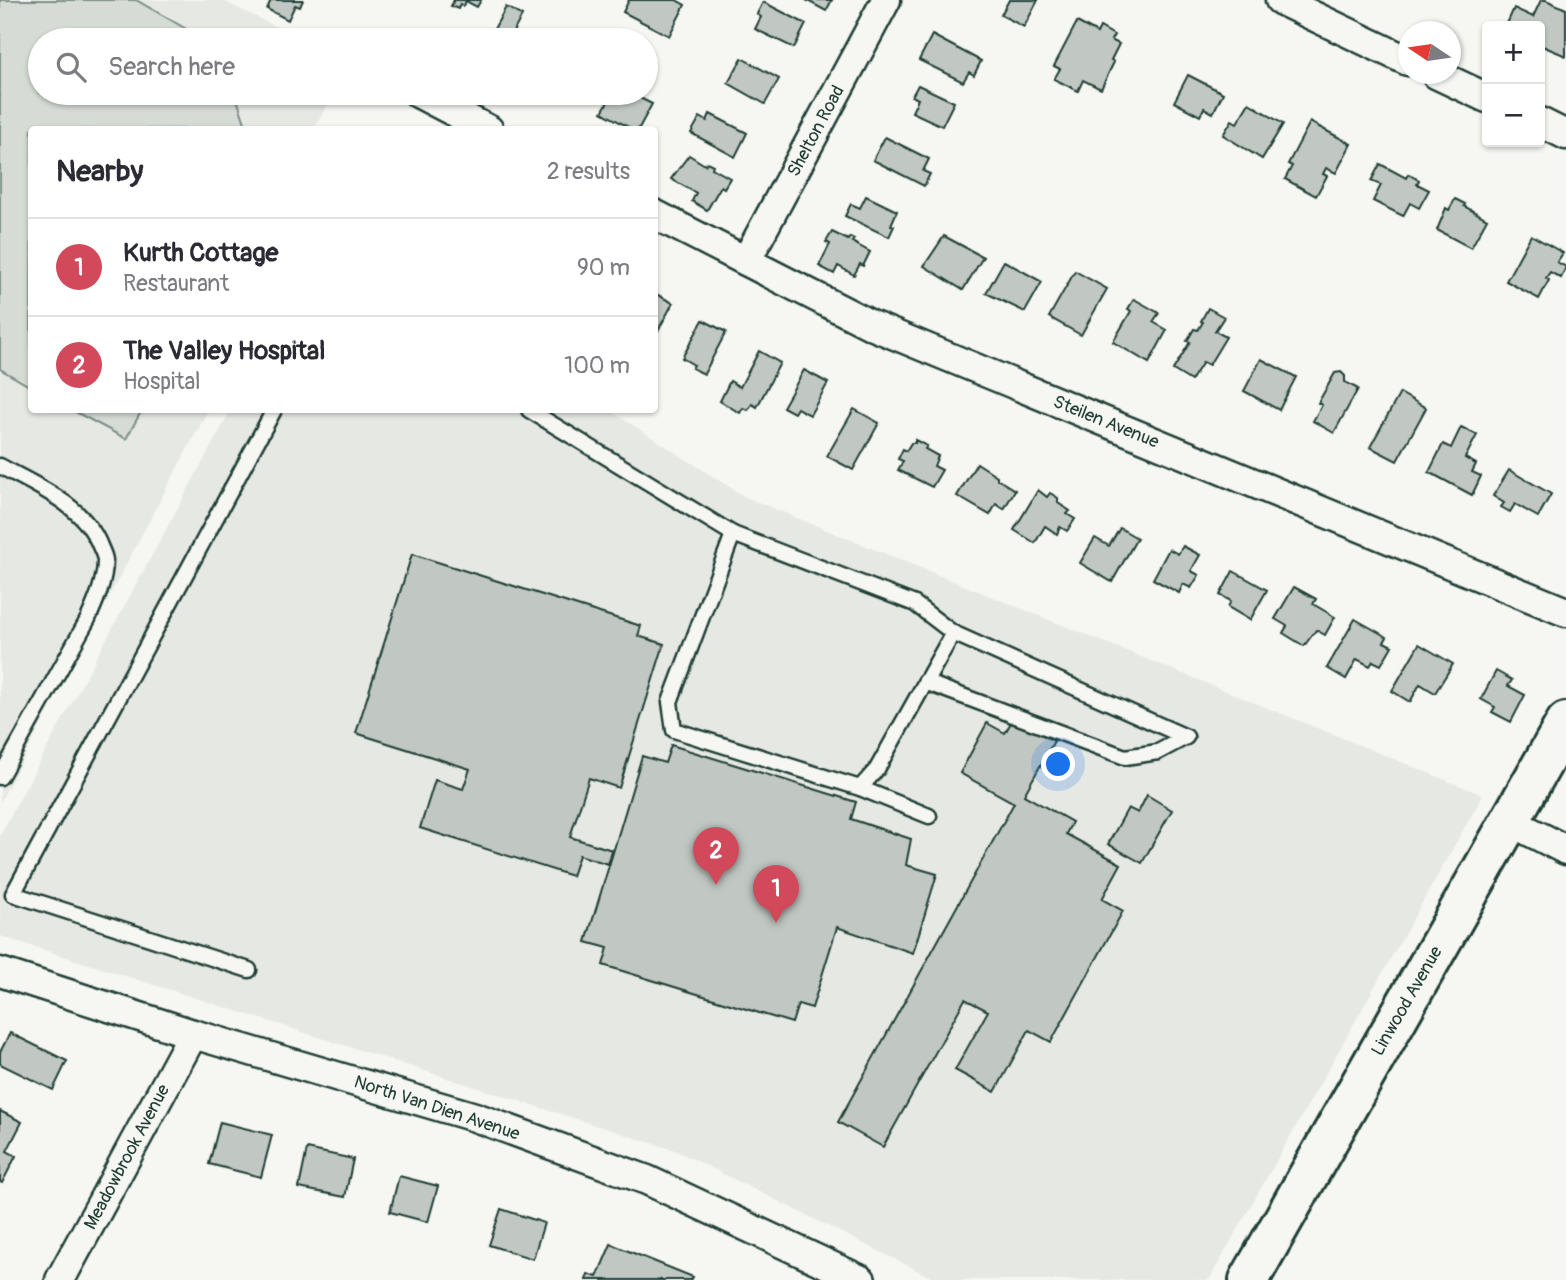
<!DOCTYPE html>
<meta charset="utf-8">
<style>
body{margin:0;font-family:Pangolin,sans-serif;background:#f2f2f3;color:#2b2b33}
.controls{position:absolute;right:21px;top:21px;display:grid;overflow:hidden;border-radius:7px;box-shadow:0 2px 5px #0004}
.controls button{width:63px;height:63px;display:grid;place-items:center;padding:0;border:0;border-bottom:2px solid #e1e1e2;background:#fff;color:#2b2b33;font:35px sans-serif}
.compass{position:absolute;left:1398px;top:21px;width:63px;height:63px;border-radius:50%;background:#fff;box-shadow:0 2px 5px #0004;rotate:283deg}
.you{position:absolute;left:1059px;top:765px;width:24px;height:24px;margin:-18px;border:5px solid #fff;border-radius:50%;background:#1a73e8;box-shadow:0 0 0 10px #1a73e833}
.badge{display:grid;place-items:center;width:46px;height:46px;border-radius:50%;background:#d1495b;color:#fff;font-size:23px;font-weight:700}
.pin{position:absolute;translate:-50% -58px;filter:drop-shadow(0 2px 4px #0008)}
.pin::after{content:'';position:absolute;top:37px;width:24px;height:21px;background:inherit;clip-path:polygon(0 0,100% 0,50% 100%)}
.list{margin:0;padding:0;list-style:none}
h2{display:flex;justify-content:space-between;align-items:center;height:91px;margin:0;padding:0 28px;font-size:30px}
h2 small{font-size:23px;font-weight:400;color:#7c7c81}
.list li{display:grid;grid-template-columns:46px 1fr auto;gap:21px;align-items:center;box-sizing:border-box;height:98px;padding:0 28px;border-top:2px solid #e1e1e2}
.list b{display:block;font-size:26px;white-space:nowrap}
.list p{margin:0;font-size:23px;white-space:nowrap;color:#7c7c81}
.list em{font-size:23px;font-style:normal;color:#7c7c81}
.icon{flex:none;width:38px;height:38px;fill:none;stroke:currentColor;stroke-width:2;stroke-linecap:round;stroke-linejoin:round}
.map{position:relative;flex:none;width:1566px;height:1280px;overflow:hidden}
.search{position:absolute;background:#fff;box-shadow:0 2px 5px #0004;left:28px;top:28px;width:630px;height:77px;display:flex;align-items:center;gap:18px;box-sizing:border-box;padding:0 24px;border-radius:38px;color:#7c7c81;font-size:26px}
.panel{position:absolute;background:#fff;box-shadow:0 2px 5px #0004;left:28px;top:126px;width:630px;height:287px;border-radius:7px}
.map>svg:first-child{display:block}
.built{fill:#e6e8e4}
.grass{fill:#d6dbd6;stroke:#7a8c85;stroke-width:2}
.building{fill:#c1c8c3;stroke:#1f3d34;stroke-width:2}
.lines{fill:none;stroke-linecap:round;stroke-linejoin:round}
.lane-casing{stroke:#1f3d34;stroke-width:19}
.street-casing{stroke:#1f3d34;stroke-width:33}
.secondary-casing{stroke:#1f3d34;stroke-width:44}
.lane{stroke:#f6f6f2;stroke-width:14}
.street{stroke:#f6f6f2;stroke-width:28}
.secondary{stroke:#f6f6f2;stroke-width:38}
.labels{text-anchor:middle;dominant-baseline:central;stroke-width:6;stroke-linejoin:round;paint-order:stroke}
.street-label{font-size:18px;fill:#1f3d34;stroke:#f6f6f2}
</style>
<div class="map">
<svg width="1566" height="1280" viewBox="0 0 1566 1280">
<rect width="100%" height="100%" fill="#f6f6f2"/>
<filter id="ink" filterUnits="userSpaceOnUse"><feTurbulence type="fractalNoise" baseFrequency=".0143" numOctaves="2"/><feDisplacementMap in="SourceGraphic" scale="14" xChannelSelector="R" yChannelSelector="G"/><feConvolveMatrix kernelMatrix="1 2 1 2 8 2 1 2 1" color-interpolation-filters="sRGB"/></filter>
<g filter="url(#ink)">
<!-- built -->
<g class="built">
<path d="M0 0H221L304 40H40V93H334L314 129 32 130V410H208L0 802Z"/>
<path d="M231 410H609L745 497 1483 795 1209 1280H937L677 1151 0 936V835Z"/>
</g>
<!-- grass -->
<g class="grass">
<path d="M0 0H136L188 30 199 40H40V93H235L247 129 32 130 31 387 0 369Z"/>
<path d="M72 410H142L126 439Z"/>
</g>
<!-- building -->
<g class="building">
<path d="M271 0H303L300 7 295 5 288 20 267 9Z"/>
<path d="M454 0H453H481L477 7 466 1 463 6 460 4 458 9 451 6Z"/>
<path d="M629 0H676L685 5 669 36 623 12Z"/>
<path d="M806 0H832L826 11Z"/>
<path d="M1009 0H1038L1024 27 1001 15Z"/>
<path d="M1541 0H1546L1566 9V56L1540 45V26H1506L1514 8 1533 17Z"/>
<path d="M763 2 806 24 794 48 755 29 761 17 757 14Z"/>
<path d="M506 7 522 16 513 32 528 40H488Z"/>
<path d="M1077 22 1097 33 1100 27 1114 35 1111 40 1119 44 1111 60 1114 62 1101 89 1083 80 1078 91 1054 79 1060 69 1054 66Z"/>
<path d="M932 35 981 61 974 75 969 72 963 82 919 60Z"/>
<path d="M742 58 779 79 765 104 728 83Z"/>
<path d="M1188 75 1223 93 1213 113 1204 108 1200 116 1174 102Z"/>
<path d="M918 85 954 102 942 126 912 112 918 99 912 96Z"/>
<path d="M613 93H630L652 104 638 130H634L602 112Z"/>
<path d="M1249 103 1283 124 1262 159 1223 135 1232 120 1237 123Z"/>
<path d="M710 114 747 133 735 157 691 133 700 117 707 121Z"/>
<path d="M1310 122 1351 144 1336 173 1326 168 1323 174 1327 176 1316 196 1285 179 1292 166 1288 164Z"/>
<path d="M885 137 929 159 923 171 930 174 924 186 873 160Z"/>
<path d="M689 155 705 165 707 162 713 165 712 168 730 178 724 188 721 186 707 210 692 201 696 193 671 179Z"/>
<path d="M1380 164 1406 178 1408 174 1419 180 1417 184 1429 190 1419 208 1410 203 1403 216 1373 201 1381 185 1371 181Z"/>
<path d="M866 196 897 211 891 225 894 226 889 237 845 216 851 204 860 208Z"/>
<path d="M1455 199 1465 204 1464 206 1487 219 1471 248 1437 230 1446 208 1449 210Z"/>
<path d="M832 232 848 240 850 237 854 239 852 242 870 252 863 266 860 264 854 275 838 266 834 274 819 266 830 244 826 242Z"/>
<path d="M1531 235 1563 253 1557 262 1566 267 1561 278 1550 272 1546 278 1549 280 1539 299 1506 281Z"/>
<path d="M944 236 983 257 963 290 924 266Z"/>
<path d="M1004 261 1042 282 1025 312 986 293Z"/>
<path d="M1075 271 1107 289 1081 335 1049 317Z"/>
<path d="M654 293 673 303 654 338Z"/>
<path d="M1134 299 1159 313 1153 322 1167 330 1149 363 1113 342 1131 311 1128 309Z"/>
<path d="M1208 308 1224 317 1215 331 1226 337 1209 365 1203 362 1191 381 1173 370 1190 342 1187 341 1194 329 1198 330 1203 322 1201 321Z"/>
<path d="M703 320 726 332 704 374 692 368 694 365 682 358Z"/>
<path d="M759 351 780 363 757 407 752 404 748 410 743 408 740 413 720 401 730 381 740 387Z"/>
<path d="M1261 359 1296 377 1279 410 1244 391Z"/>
<path d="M804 370 828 383 810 415 797 408 794 413 783 407Z"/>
<path d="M1341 372 1345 376V382L1358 389 1334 433 1313 421 1322 405 1318 403 1335 373Z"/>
<path d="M1400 393 1426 408 1397 461 1370 447Z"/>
<path d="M854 409 879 423 853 470 827 456Z"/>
<path d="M1461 427 1477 435 1465 458 1476 464 1472 472 1481 476 1472 495 1429 472 1443 444 1451 448Z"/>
<path d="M915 440 927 446 925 449 938 456 934 466 942 470 932 487 898 470 903 461 898 459 903 449 906 451 911 443H915Z"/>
<path d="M977 463 997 476V479L1015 490 1004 509 996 504 990 515 957 496Z"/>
<path d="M1509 470 1551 494 1538 517 1515 504 1510 512 1501 507 1504 503 1493 496Z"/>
<path d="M1038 490 1047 497 1050 493 1058 498V503L1070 511 1067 514 1075 519 1067 531 1060 527 1057 534 1045 526 1035 543 1014 530Z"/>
<path d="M1120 528 1137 538 1112 582 1080 563 1095 538 1109 546Z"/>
<path d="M1183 546 1200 555 1191 571 1199 575 1191 588 1183 584 1179 593 1153 579 1169 549 1178 554Z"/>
<path d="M412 554 641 626 638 636 664 644 619 788 589 778 570 837 612 850 608 864 579 855 572 876 420 828 435 780 463 789 470 769 356 733Z"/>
<path d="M1233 571 1267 590 1250 620 1228 607 1231 601 1220 595Z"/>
<path d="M1294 587 1316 599 1313 604 1335 617 1325 635 1316 630 1304 646 1283 633 1287 626 1275 619Z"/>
<path d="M1355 619 1387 637 1384 642 1392 646 1381 665 1373 661 1370 666 1357 659 1346 679 1327 668Z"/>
<path d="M1419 644 1453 664 1435 693 1420 684 1410 702 1392 691Z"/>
<path d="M1496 671 1512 680 1508 686 1525 695 1511 722 1492 712 1495 707 1481 699Z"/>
<path d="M1013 719 1054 741 1024 795 1072 822 1066 834 1121 864 1102 899 1123 911 1051 1042 1029 1030 995 1092 955 1070 988 1011 965 999 883 1147 838 1122 1014 803 960 773 987 723 1005 733Z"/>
<path d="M671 745 856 802 851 819 911 839 906 865 937 874 913 953 837 927 812 1008 798 1004 792 1023 603 965 608 948 586 942 642 756 665 763Z"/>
<path d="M1147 795 1172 810 1142 863 1108 844 1128 808 1138 813Z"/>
<path d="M10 1033 67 1061 53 1090 0 1064V1052Z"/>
<path d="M0 1111 22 1122 7 1151 16 1156 2 1183 0 1182Z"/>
<path d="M220 1122 272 1135 261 1177 209 1164Z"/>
<path d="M307 1149 353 1159 345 1197 299 1188Z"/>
<path d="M399 1176 438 1186 428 1222 390 1212Z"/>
<path d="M501 1209 544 1223 533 1259 489 1245Z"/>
<path d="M611 1244 693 1277 691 1280H586L588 1274 597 1277Z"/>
</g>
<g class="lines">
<defs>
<g id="lane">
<path d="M529 410 733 534"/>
<path d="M0 466C37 486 84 505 100 546 102 551 105 556 105 561 105 581 96 601 88 619L0 777"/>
<path d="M953 633 877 769 860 788 674 730 670 702 733 534 915 604 953 633 1186 737"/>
<path d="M925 682 1125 757 1158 752 1186 737"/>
<path d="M860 788 929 816"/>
<path d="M249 970 13 894 274 410"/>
</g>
<g id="street">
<path d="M1280 0 1408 61"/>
<path d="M1436 74 1487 98"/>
<path d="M418 93 489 130"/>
<path d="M1540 122 1566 135"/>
<path d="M654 214 871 325 1566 612"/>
<path d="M746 261 886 0"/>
<path d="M1509 821 1566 850"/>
<path d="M0 972 193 1034 475 1117 647 1180 861 1280"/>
<path d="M60 1280 193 1034"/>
</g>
<path id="secondary" d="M1249 1280 1566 722"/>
</defs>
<!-- lane casing -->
<use href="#lane" class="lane-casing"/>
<!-- street casing -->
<use href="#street" class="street-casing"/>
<!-- secondary casing -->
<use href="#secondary" class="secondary-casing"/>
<!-- lane -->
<use href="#lane" class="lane"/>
<!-- street -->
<use href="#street" class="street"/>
<!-- secondary -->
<use href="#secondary" class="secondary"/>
</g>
</g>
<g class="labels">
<!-- street labels -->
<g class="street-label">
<text transform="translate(816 131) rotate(-62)">Shelton Road</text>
<text transform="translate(1106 422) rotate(22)">Steilen Avenue</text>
<text transform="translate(1407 1001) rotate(-60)">Linwood Avenue</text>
<text transform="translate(437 1108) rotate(18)">North Van Dien Avenue</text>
<text transform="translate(127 1157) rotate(-62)">Meadowbrook Avenue</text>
</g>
</g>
</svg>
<div class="controls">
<button>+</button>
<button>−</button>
</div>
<svg class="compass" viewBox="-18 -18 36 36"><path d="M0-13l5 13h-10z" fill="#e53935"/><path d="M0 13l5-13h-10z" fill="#7c7c81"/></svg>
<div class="you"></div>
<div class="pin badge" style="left:776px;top:923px">1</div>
<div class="pin badge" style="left:716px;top:885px">2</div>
<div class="search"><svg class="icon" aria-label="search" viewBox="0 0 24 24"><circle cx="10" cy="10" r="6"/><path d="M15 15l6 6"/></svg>Search here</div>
<section class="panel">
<h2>Nearby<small>2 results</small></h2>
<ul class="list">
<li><span class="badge">1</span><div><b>Kurth Cottage</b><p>Restaurant</p></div><em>90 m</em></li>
<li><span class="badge">2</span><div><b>The Valley Hospital</b><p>Hospital</p></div><em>100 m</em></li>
</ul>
</section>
</div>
